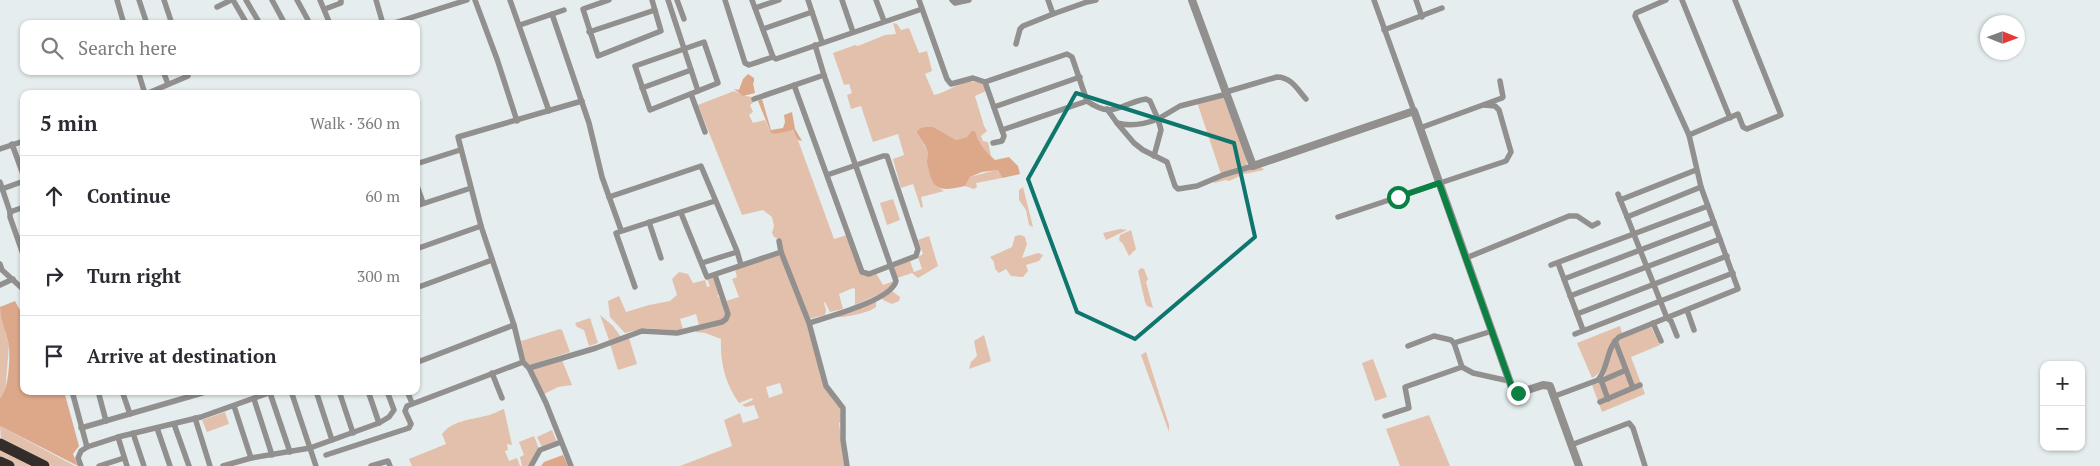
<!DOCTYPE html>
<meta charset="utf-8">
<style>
body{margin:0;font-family:"PT Serif",serif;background:#f7f7f7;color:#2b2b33}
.controls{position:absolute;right:15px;bottom:15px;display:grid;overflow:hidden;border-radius:10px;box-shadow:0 1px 4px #0004}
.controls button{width:45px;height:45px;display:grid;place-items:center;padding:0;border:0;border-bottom:1px solid #e1e1e2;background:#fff;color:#2b2b33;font:25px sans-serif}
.compass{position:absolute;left:1980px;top:15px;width:45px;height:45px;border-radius:50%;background:#fff;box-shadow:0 1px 4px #0004;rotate:91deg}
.stop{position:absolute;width:15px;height:15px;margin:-11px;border:4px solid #0b8043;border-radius:50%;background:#fff}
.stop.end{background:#0b8043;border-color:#fff;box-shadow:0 1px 5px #0008}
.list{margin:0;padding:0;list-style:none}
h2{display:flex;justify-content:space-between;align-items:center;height:65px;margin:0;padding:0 20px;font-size:21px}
h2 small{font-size:16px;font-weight:400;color:#7c7c81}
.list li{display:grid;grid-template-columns:32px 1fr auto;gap:15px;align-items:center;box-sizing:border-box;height:80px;padding:0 20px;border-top:1px solid #e1e1e2}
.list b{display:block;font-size:19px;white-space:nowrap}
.list em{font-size:16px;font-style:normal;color:#7c7c81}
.icon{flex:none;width:28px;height:28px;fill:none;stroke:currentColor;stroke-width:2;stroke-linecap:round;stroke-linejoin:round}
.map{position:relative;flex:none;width:2100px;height:466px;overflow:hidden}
.search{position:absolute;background:#fff;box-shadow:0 1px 4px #0004;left:20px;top:20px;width:400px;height:55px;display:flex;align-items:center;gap:12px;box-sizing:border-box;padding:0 18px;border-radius:10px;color:#7c7c81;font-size:19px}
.panel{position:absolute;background:#fff;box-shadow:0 1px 4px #0004;left:20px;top:90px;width:400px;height:305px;border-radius:10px}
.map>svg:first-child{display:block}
.green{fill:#e3c0ac;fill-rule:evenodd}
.forest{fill:#dda78a}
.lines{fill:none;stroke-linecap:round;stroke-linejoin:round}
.minor{stroke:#92908e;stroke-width:5.5}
.tertiary{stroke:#92908e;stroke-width:8}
.motorway{stroke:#322d2b;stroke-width:11}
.route{stroke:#0b8043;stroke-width:6}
.marked{fill:none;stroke:#0f766e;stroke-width:4;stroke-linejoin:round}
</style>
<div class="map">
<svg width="2100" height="466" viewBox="0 0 2100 466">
<rect width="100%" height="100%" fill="#e5edee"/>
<!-- green -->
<g class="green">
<path d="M893 23 897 24 901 30 909 28 919 53 927 51 932 71 925 74 934 95C952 91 963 77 983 83L986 91 975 96 984 126 987 131 981 136 983 141 988 142 991 156 980 146 975 132 967 137 956 140 937 130 918 135 927 150V159L933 181 937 187 944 191 921 197 923 207 921 208 913 184 901 188 893 159 904 155 898 134 873 142 861 106 851 109 847 95 852 93 849 84 844 85 833 53 855 45 858 46 885 35 896 34Z"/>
<path d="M734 91 746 96 752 97 754 102 750 105 753 112 749 115 753 123 765 120 770 131 776 134 791 130 795 132 834 239 847 235 862 275 867 276 876 273 883 285 894 281V285L886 291 855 305V289L853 288 839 294 843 309 830 312 825 302 824 303 826 310 825 315 809 319 792 279 779 239 774 237 772 233 774 226 772 217 763 210 742 215 698 105Z"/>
<path d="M1223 96 1246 156 1247 166 1221 174 1197 102Z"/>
<path d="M1261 167 1264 170 1244 174 1229 181 1226 180 1214 183V181L1219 177Z"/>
<path d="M996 170H998L1002 178 976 183 977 187 974 189 965 186 970 177Z"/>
<path d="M1023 187 1033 227 1029 225 1026 210 1019 200V190Z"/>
<path d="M893 199 900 220 887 225 880 203Z"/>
<path d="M1120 229 1127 230 1106 240 1103 233Z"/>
<path d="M1131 230 1136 249 1129 256 1123 244 1119 240 1120 235Z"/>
<path d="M1021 235 1025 237 1027 244 1022 258 1038 253 1043 255 1039 261 1026 265 1028 271 1023 277 1011 276 1006 269 999 273 995 269 994 262 990 257 1012 247 1015 236Z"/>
<path d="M929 236 938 266 918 278 912 273 897 278 894 267 910 261 914 272 922 269 918 257 923 254 918 240Z"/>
<path d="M778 255 780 256 803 313 822 375 840 405 841 422 839 423 845 466H680L732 446 724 420 740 413 743 423 759 418 754 405 746 407 742 405 753 400 752 398 739 403C725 384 720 362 721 339L705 333 696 332 695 330 726 321V301L739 297 732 279 737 277 735 269ZM780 383 783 393 769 398 766 387Z"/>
<path d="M1141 268 1144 269 1148 279 1146 282 1153 308 1147 306 1145 302 1138 271Z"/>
<path d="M679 272 688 274 693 283 705 280 707 287 710 286 707 279 714 277 720 294 717 296 720 298 726 310 725 319 699 325 696 314 680 319 683 329 681 331 646 328 625 333 610 317 608 301 619 296 626 312 649 305 670 301 677 295 672 279Z"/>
<path d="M892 291 900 297 899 301 892 304 883 300 882 298Z"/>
<path d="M876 301V307C869 313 844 318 835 317Z"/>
<path d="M0 311 9 345 5 394 0 398Z"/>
<path d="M600 315 613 326 621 337 609 340Z"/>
<path d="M590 318 598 343 589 346 584 330 577 327 575 323Z"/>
<path d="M1620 326 1622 333C1601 347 1608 371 1592 378L1577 343Z"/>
<path d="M1651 327 1660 345 1631 357 1645 394 1602 412 1592 385 1604 378 1613 347 1619 339Z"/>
<path d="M560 329 562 330 570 352 530 365 525 360 521 341Z"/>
<path d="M984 335 991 361 969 369 971 362 977 356 974 341Z"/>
<path d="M629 338 637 364 618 370 610 344Z"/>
<path d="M1146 352 1169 425V432L1141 355Z"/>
<path d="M1373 359 1387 397 1375 401 1362 363Z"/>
<path d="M562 360 572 385 558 387 544 394 532 372 533 368Z"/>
<path d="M504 409 512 445 507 444 508 450 505 451 509 461 517 458 520 466H412L409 459 446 444 442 434C452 421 469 420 485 416 492 415 498 411 504 409Z"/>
<path d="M225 412 229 424 207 432 202 420Z"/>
<path d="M1429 415 1450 466H1400L1386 429Z"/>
<path d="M0 426 75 466H52L1 440Z"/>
<path d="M552 430 557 442 542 447 537 437Z"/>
<path d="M534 436 539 449 529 466H522L520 457 524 455 519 442Z"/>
<path d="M0 447 36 466H15L0 458Z"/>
</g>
<!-- forest -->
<g class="forest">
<path d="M748 74 754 78V82L753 83 755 93 743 96 734 89 739 90 743 79Z"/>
<path d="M762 99 771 130 783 128 785 122 784 115 792 112 795 129 802 141 798 140 793 130 776 134 771 133 758 101Z"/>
<path d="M925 127H933L956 140 967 137 972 131H975C980 147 984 149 995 160L1009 157 1018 166 1020 174 1002 178 998 170 982 172 970 177 965 186C937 192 933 191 927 162 927 158 928 153 927 150 925 144 919 138 917 132L919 129Z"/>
<path d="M15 301 24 318V391H64L79 446 73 454 78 466 0 426V398C9 391 10 358 9 346 7 333 0 320 0 307Z"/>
<path d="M563 455 568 466H541L544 462Z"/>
</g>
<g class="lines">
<!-- minor -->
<g class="minor">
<path d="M117 0 124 24"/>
<path d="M139 0 147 24"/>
<path d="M164 0 172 24"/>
<path d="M233 0 247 24"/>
<path d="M246 0 260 24"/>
<path d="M272 0 285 24"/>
<path d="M297 0 308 20 307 24"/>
<path d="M320 0 330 24"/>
<path d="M376 0 383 24"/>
<path d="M475 0 497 59 517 121"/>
<path d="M510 0 549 111"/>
<path d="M609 0 583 9 598 56 661 31 652 0"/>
<path d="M668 0 698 91"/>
<path d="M677 0 684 19"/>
<path d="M725 0 745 63 749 65 773 57"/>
<path d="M752 0 773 57 776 59 922 9"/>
<path d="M808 0 822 42"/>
<path d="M842 0 853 32"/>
<path d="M876 0 884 21"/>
<path d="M919 0 947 79 951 84 973 78 985 82 1067 54 1072 57 1087 101C1114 120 1120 103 1146 99L1150 101 1158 119 1180 106 1227 94"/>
<path d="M952 0 955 3 969 0"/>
<path d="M1048 0 1053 14 1087 2 1096 0"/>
<path d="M1374 0 1414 111"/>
<path d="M1416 0 1422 17"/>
<path d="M1682 0 1730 118"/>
<path d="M217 7 231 0"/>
<path d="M755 8 779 0"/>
<path d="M325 9 341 3V0"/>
<path d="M552 14 589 123 602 177 621 230"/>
<path d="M391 24 467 0"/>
<path d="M520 25 564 10"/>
<path d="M763 29 812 12"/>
<path d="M1384 30 1442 8"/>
<path d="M589 32 655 10"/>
<path d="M704 42 718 83 650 110 635 66Z"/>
<path d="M1016 44 1020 29 1023 26 1053 14"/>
<path d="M138 71 145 94"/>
<path d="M163 71 168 84"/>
<path d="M985 82 1004 136 1002 141 993 143"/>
<path d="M794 85 862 272 869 274 916 256 918 249 887 156H883L827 175"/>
<path d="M642 88 691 70"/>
<path d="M1226 92 1277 77C1291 77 1298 90 1306 99"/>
<path d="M146 94 188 76 187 71"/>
<path d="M691 94 705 132"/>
<path d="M754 99 824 75"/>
<path d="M994 107 1080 77"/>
<path d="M1107 109 1117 123C1131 127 1145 124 1158 119L1161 130 1154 156"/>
<path d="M1117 123 1134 143 1143 150 1167 162 1175 186 1178 189 1197 186 1223 175 1253 166"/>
<path d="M1420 128 1502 98 1503 97 1500 81"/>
<path d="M1002 130 1087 101"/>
<path d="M1689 135 1738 114 1743 127 1747 129 1781 115 1735 0"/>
<path d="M12 144 24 177"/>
<path d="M0 149 24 141"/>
<path d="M416 164 460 150"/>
<path d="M0 182 10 212V217L23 254"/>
<path d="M416 183 423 203"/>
<path d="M2 189 24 181"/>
<path d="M1618 194 1667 318 1671 321 1677 336"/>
<path d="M609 197 701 166 737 251 741 265"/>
<path d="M1620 200 1696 170"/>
<path d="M416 206 471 188"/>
<path d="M10 212 24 207"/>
<path d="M681 213 707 277 781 252"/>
<path d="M1338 217 1506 161 1511 152 1499 110 1495 106 1484 105"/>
<path d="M1627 217 1701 187"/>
<path d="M649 222 661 258"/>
<path d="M779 241 781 252 809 323 826 386 843 408V440L847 466"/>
<path d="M416 249 481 226"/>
<path d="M1466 258 1569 216H1577L1592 226 1598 223"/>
<path d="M702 263 737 252"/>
<path d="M1558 263 1583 330"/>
<path d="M0 264 2 270 24 290"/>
<path d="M1551 265 1708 206"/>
<path d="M1564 279 1714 222"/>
<path d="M0 285 13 279"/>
<path d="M635 287 616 233 715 201"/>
<path d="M416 288 492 260"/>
<path d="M1570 296 1720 239"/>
<path d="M1687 310 1694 330"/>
<path d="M1577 314 1727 256"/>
<path d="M809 323C828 317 892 300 896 281L824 75 815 45"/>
<path d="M1653 323 1661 341"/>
<path d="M1575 334 1733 273"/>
<path d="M1615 341 1633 388"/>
<path d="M1408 346 1434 336 1451 340 1454 343"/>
<path d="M418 362 514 325"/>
<path d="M1462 367 1473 373 1509 381"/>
<path d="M529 368 596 348 642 331 677 333 722 322 726 319 728 314 715 275"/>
<path d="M492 373 502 398"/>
<path d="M1601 380 1608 399"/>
<path d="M1601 381 1626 370"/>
<path d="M72 391 87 447"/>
<path d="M98 391 106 421"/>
<path d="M122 391 130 414"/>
<path d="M291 391 316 466"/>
<path d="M316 391 332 440"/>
<path d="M339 391 353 433"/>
<path d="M368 391 379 423"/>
<path d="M407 391 412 403"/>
<path d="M270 393 290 452"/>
<path d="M1555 396 1598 380C1609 367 1606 348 1619 337L1738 289 1701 187 1689 135 1635 16 1636 13 1666 0"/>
<path d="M254 399 272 455"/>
<path d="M1600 402 1640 385"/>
<path d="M234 406 251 458"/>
<path d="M1385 416 1409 408 1405 387 1462 367 1454 343 1492 331"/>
<path d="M195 418 210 466"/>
<path d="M174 424 189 466"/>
<path d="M81 428 209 391"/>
<path d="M157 428 170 466"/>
<path d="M133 433 144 466"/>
<path d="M118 437 127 466"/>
<path d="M1571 445 1629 423 1633 428 1645 466"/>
<path d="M326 455 409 428 411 424 405 411 407 406 523 362"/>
<path d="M81 466 78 458 81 451 87 447 118 437 201 417 274 391"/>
<path d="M99 466 124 458"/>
<path d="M223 466 251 458 310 448 379 423 389 417 394 410 387 391"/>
<path d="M371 466 388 461 390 466"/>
<path d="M531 466 540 450 561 442"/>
<path d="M571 466 546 403 529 368 523 362 514 325 481 226 458 137 582 101"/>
</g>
<!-- tertiary -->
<path class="tertiary" d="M1192 0 1253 166 1414 111 1512 388 1518 393 1543 385 1550 386 1579 466"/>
<!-- motorway -->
<g class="motorway">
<path d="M0 444 44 466"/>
<path d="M0 462 9 466"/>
</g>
</g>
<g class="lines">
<!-- route -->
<path class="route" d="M1398 197 1439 183 1512 388 1518 393"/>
</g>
<!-- marked area -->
<path class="marked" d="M1076 93 1234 143 1255 237 1135 339 1077 312 1028 179Z"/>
</svg>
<div class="controls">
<button>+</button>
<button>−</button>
</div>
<svg class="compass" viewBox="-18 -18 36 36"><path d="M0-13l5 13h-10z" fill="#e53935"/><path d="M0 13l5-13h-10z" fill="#7c7c81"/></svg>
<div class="stop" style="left:1398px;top:197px"></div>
<div class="stop end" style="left:1518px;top:393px"></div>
<div class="search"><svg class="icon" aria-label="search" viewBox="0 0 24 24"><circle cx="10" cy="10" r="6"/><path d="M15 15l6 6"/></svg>Search here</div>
<section class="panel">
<h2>5 min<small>Walk · 360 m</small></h2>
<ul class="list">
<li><svg class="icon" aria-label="ahead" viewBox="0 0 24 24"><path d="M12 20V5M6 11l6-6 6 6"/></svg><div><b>Continue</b></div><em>60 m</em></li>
<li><svg class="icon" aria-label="right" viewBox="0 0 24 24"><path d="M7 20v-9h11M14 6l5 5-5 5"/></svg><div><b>Turn right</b></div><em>300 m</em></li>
<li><svg class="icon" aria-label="arrive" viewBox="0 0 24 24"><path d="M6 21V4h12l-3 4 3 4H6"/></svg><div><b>Arrive at destination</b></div></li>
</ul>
</section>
</div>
